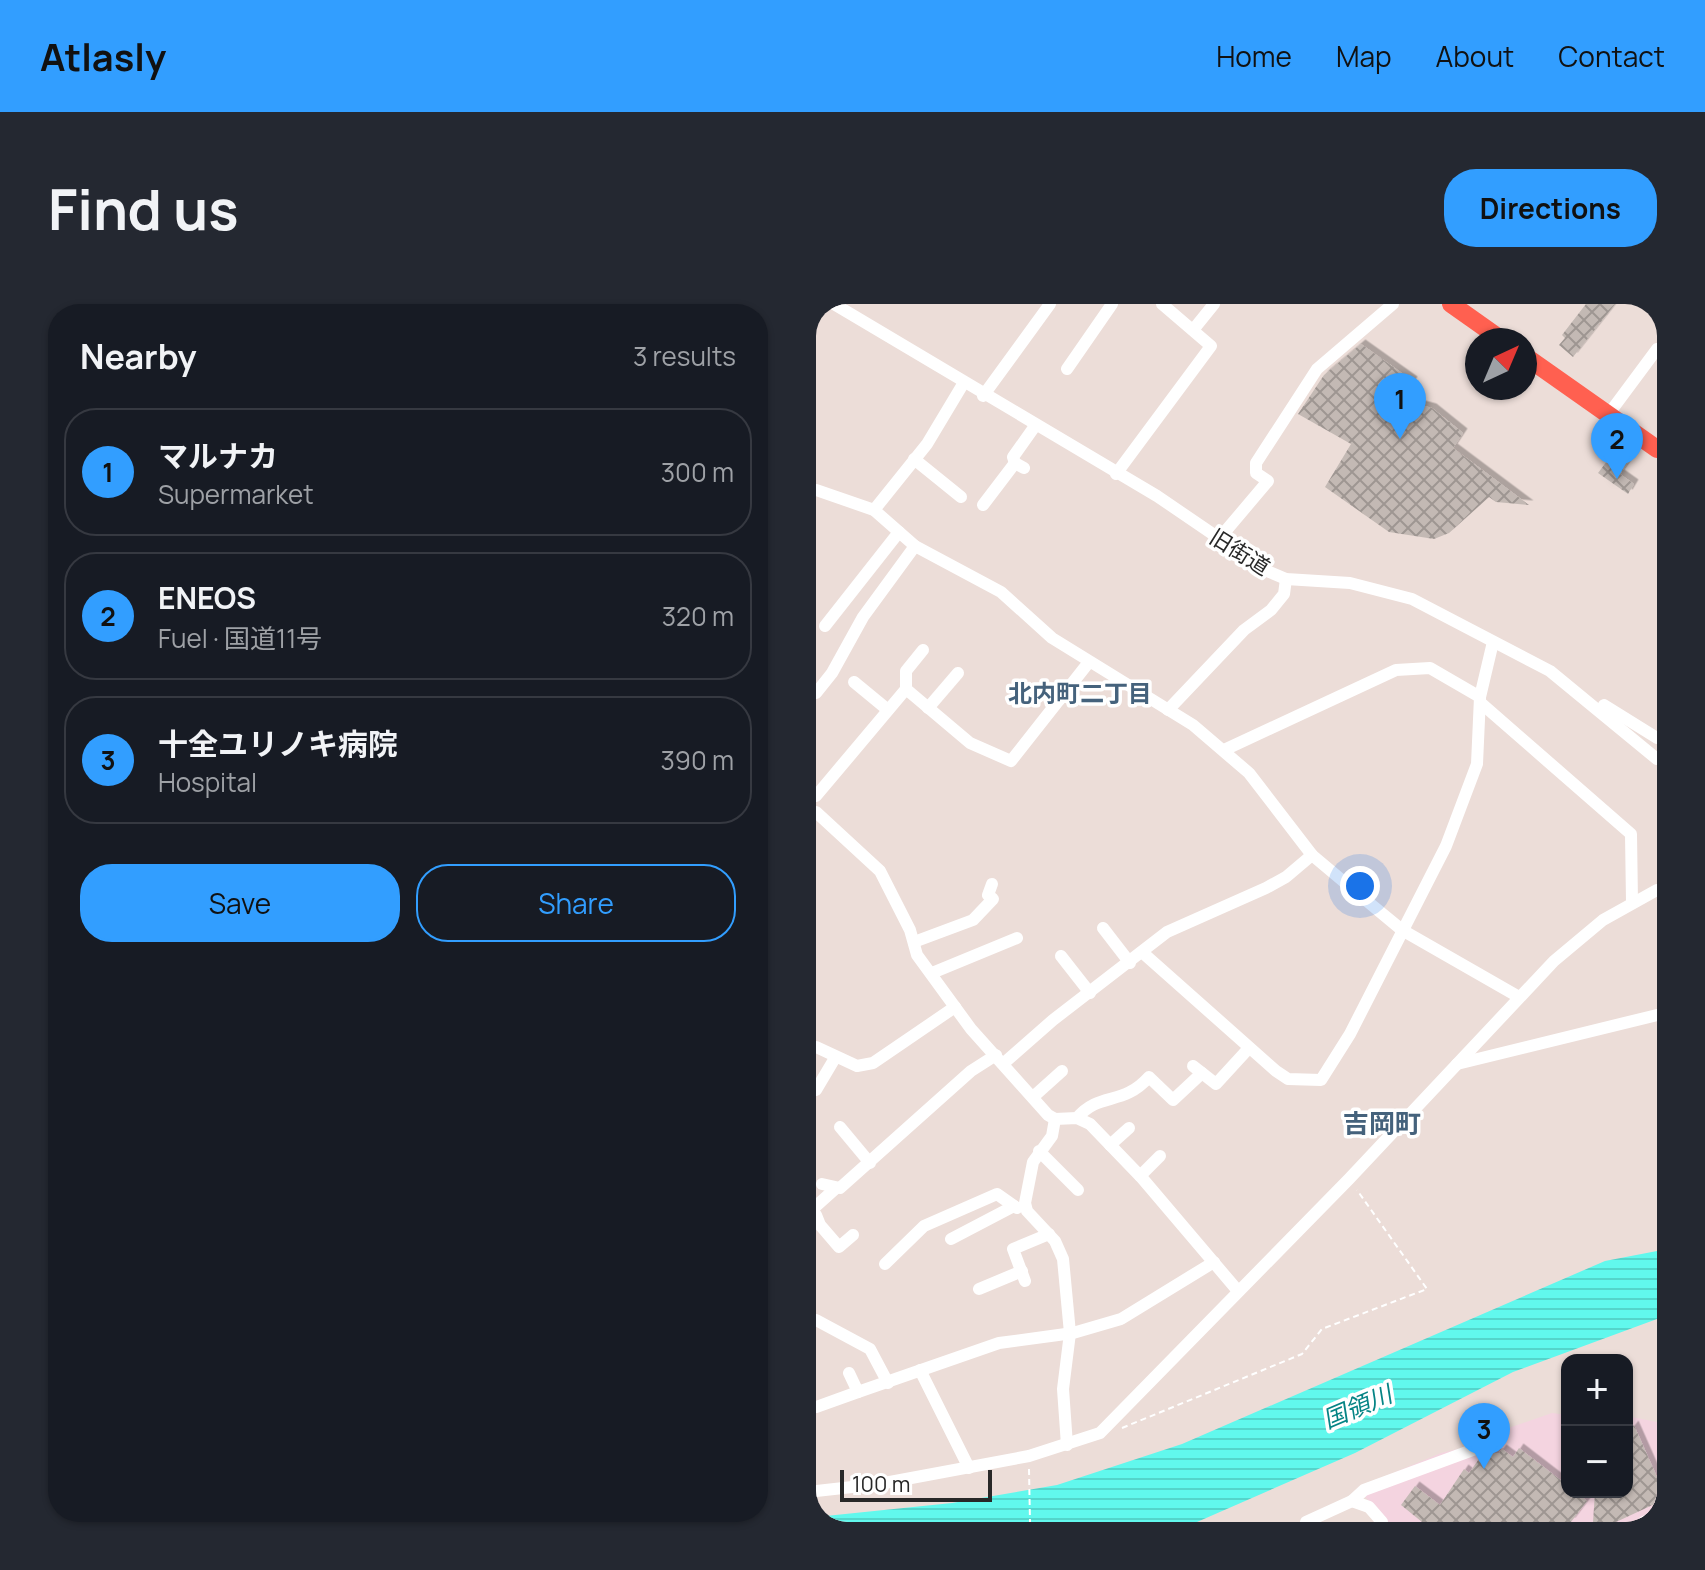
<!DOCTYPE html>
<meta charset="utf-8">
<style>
body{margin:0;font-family:Manrope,"Noto Sans JP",sans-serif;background:#242831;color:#f1f3f6}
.controls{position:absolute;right:24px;bottom:24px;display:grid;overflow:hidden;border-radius:16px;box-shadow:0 2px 6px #0004}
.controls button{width:72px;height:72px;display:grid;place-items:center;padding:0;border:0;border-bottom:2px solid #363941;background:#171b24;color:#f1f3f6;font:40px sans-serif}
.compass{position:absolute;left:649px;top:24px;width:72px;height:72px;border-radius:50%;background:#171b24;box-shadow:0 2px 6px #0004;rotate:44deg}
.scale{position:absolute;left:24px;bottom:20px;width:152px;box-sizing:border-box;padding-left:8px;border:4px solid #282828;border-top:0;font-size:22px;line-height:28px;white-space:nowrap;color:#282828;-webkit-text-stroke:6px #fff;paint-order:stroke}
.you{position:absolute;left:544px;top:582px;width:28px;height:28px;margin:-20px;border:6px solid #fff;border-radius:50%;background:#1a73e8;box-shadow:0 0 0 12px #1a73e833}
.badge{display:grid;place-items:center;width:52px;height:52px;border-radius:50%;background:#329eff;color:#111;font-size:26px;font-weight:700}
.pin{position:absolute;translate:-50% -66px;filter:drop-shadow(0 2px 4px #0008)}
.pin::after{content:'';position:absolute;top:42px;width:28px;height:24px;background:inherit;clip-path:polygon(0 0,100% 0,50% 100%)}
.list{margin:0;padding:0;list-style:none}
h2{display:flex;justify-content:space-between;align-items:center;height:104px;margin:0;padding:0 32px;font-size:34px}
h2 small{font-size:26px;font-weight:400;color:#9ea1a6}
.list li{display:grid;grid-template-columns:52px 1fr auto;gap:24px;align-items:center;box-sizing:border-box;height:128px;margin:0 16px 16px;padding:0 16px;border:2px solid #363941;border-radius:32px}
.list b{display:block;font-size:30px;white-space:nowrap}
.list p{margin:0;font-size:26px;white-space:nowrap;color:#9ea1a6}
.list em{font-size:26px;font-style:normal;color:#9ea1a6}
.actions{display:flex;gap:16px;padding:24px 32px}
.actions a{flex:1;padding:18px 0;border:2px solid #329eff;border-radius:32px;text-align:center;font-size:28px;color:#329eff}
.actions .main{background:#329eff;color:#111}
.map{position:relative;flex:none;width:841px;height:1218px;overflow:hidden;border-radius:32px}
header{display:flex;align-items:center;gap:48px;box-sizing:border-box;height:112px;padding:0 40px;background:#329eff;color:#111}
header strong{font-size:38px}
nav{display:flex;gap:44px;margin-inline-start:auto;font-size:28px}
.intro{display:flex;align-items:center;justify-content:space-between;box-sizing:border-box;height:192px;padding:0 48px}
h1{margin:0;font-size:56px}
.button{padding:20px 36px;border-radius:32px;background:#329eff;color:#111;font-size:28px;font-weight:700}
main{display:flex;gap:48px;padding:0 48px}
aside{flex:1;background:#171b24;border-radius:32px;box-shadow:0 2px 6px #0004}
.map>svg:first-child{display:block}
.medical{fill:#f4d4e0}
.water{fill:url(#water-rules)}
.building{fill:url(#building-cross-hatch);filter:url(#shadow)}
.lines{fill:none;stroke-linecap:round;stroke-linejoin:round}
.path{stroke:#fff;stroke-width:2;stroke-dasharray:6 4;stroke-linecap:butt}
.minor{stroke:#fff;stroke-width:12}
.highway{stroke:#ff6050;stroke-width:18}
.labels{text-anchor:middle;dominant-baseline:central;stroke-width:7;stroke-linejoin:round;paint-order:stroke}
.street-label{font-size:22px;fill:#282828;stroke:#fff}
.neighbourhood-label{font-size:24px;font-weight:bold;fill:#45627c;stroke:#fff}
.water-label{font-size:24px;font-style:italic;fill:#058485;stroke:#fff}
.quarter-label{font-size:26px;font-weight:bold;fill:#45627c;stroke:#fff}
</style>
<header>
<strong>Atlasly</strong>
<nav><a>Home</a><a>Map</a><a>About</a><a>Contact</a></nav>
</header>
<div class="intro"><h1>Find us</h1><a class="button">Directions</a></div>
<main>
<aside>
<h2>Nearby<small>3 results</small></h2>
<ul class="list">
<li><span class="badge">1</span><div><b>マルナカ</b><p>Supermarket</p></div><em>300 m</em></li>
<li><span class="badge">2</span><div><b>ENEOS</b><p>Fuel · 国道11号</p></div><em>320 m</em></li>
<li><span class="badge">3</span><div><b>十全ユリノキ病院</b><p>Hospital</p></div><em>390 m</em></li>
</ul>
<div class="actions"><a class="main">Save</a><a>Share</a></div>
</aside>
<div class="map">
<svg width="841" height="1218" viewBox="0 0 841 1218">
<defs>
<pattern id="water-rules" width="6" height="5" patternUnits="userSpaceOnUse" patternTransform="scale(2)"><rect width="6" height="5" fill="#61f8ed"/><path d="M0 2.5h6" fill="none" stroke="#54d5cb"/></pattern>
<pattern id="building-cross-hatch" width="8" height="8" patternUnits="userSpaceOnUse" patternTransform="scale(2)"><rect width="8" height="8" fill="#c3b9b4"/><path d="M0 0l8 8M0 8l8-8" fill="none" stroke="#9e9692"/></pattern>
<filter id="shadow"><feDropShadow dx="4.5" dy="-4.5" stdDeviation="0" flood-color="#0004"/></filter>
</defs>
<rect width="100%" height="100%" fill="#ecddd8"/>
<!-- medical -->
<path class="medical" d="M736 1109 751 1111V1188H811V1112L841 1118V1206L816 1218H572L541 1184 625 1149 663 1140 678 1129Z"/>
<!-- water -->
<path class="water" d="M841 947V1015L697 1068 539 1149 381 1218H0V1213L136 1199 241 1181 366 1140 789 957Z"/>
<!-- building -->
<g class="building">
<path d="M770 0H799L757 53 743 41 749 34 746 31Z"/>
<path d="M545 40 597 77 593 84 602 93 597 99 616 104 647 129 637 144 713 201 680 198 673 193 633 229 618 235 573 228 509 183 535 140 482 110 508 71Z"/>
<path d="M807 136 821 146 804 170 818 180 812 190 782 169Z"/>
<path d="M818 1121 841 1173V1199L800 1218H777L779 1188H811V1130Z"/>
<path d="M703 1144 751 1181V1188H760L771 1197 755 1218H606L585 1201 599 1182 624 1201 648 1165 653 1169 665 1152 673 1149H683L686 1145 697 1153Z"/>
</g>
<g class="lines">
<!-- path -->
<g class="path">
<path d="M306 1124 486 1050 506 1025 611 985 541 886"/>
<path d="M213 1165 214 1218"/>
</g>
<!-- minor -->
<g class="minor">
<path d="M18 0 341 192 451 267 470 275 534 279 596 295 734 367 841 455"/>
<path d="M377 26 398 0"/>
<path d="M251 65 296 0"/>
<path d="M167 92 234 0"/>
<path d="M792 111 841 45"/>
<path d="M98 155 145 193"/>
<path d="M208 164 199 159 197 153 219 122"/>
<path d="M300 170 395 42 346 0"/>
<path d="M0 186 58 206 99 242 185 288 236 334 377 421 433 469 496 551 546 593 586 626 703 693"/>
<path d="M167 201 199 159"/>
<path d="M58 206 111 140 147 80"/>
<path d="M402 236 452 177 440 169V159L501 65 577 0"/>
<path d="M9 322 83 228"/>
<path d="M38 378 72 406"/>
<path d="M228 384 244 395"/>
<path d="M90 385V367L107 346"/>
<path d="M0 389 16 369 47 313 99 242"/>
<path d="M666 400 815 530 816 598"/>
<path d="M788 401 841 434"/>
<path d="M112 404 142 369"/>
<path d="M352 406 428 326 455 306 468 290 470 275"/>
<path d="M408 446 580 366 614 364 664 393"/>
<path d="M0 492 90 385 154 439 195 457 273 358"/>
<path d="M0 508 64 567 94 626 101 651 155 725 232 811 239 815 261 814 274 820 326 874 422 987"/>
<path d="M287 624 314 659"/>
<path d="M98 638 157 616 177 595 172 591 176 580"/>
<path d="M327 649 460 767 472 775 505 776 534 730 630 542 661 460 664 393 677 338"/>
<path d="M245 652 274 689"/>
<path d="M116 669 201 634"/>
<path d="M0 743 41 762 57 759 139 703"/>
<path d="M188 759 237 716 351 628 450 584 470 573 496 551"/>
<path d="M641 760 841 711"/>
<path d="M377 762 400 780 433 744"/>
<path d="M0 786 19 754"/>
<path d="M217 793 246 767"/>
<path d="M261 814C284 787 306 803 333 773L357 796 386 769"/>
<path d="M239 815 236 832 217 858 209 899 211 907 239 937 247 955 254 1029 247 1085 251 1141"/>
<path d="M24 823 54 859"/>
<path d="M294 841 313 824"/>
<path d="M223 847 262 886"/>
<path d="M324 872 344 852"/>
<path d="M6 880 24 884 155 767 180 751"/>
<path d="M0 902 19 885"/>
<path d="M0 911 4 921 23 943 37 931"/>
<path d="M135 935 198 902 201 904"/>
<path d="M69 960 108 922 181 890 198 902"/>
<path d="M209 977 197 945 233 930"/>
<path d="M163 985 206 967"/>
<path d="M0 1016 54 1045 72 1079"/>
<path d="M104 1066 153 1164"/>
<path d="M33 1069 42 1088 183 1039 257 1029 305 1015 398 958"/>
<path d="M0 1103 42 1088"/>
<path d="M0 1187 63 1180 213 1152 284 1129 533 875 738 657 787 616 841 586"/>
<path d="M536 1197 548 1186 662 1144"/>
<path d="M490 1218 536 1197 553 1203 566 1218"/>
<path d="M828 1218 841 1212"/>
</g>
<!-- highway -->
<g class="highway">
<path d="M635 0 686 36"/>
<path d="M709 52 841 145"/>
</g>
</g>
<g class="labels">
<!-- street labels -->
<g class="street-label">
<text transform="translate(424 248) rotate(32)">旧街道</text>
</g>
<!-- neighbourhood labels -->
<g class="neighbourhood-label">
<text x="264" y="388">北内町二丁目</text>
</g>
<!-- water labels -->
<g class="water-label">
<text transform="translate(541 1102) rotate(-23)">国領川</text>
</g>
<!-- quarter labels -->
<g class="quarter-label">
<text x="566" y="819">吉岡町</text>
</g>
</g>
</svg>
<div class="controls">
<button>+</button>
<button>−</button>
</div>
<svg class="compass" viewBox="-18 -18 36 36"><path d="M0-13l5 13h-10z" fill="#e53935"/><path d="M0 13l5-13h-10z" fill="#9ea1a6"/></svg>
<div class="scale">100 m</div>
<div class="you"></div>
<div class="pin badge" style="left:584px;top:135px">1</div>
<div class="pin badge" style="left:801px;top:175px">2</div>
<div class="pin badge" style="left:668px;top:1165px">3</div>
</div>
</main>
